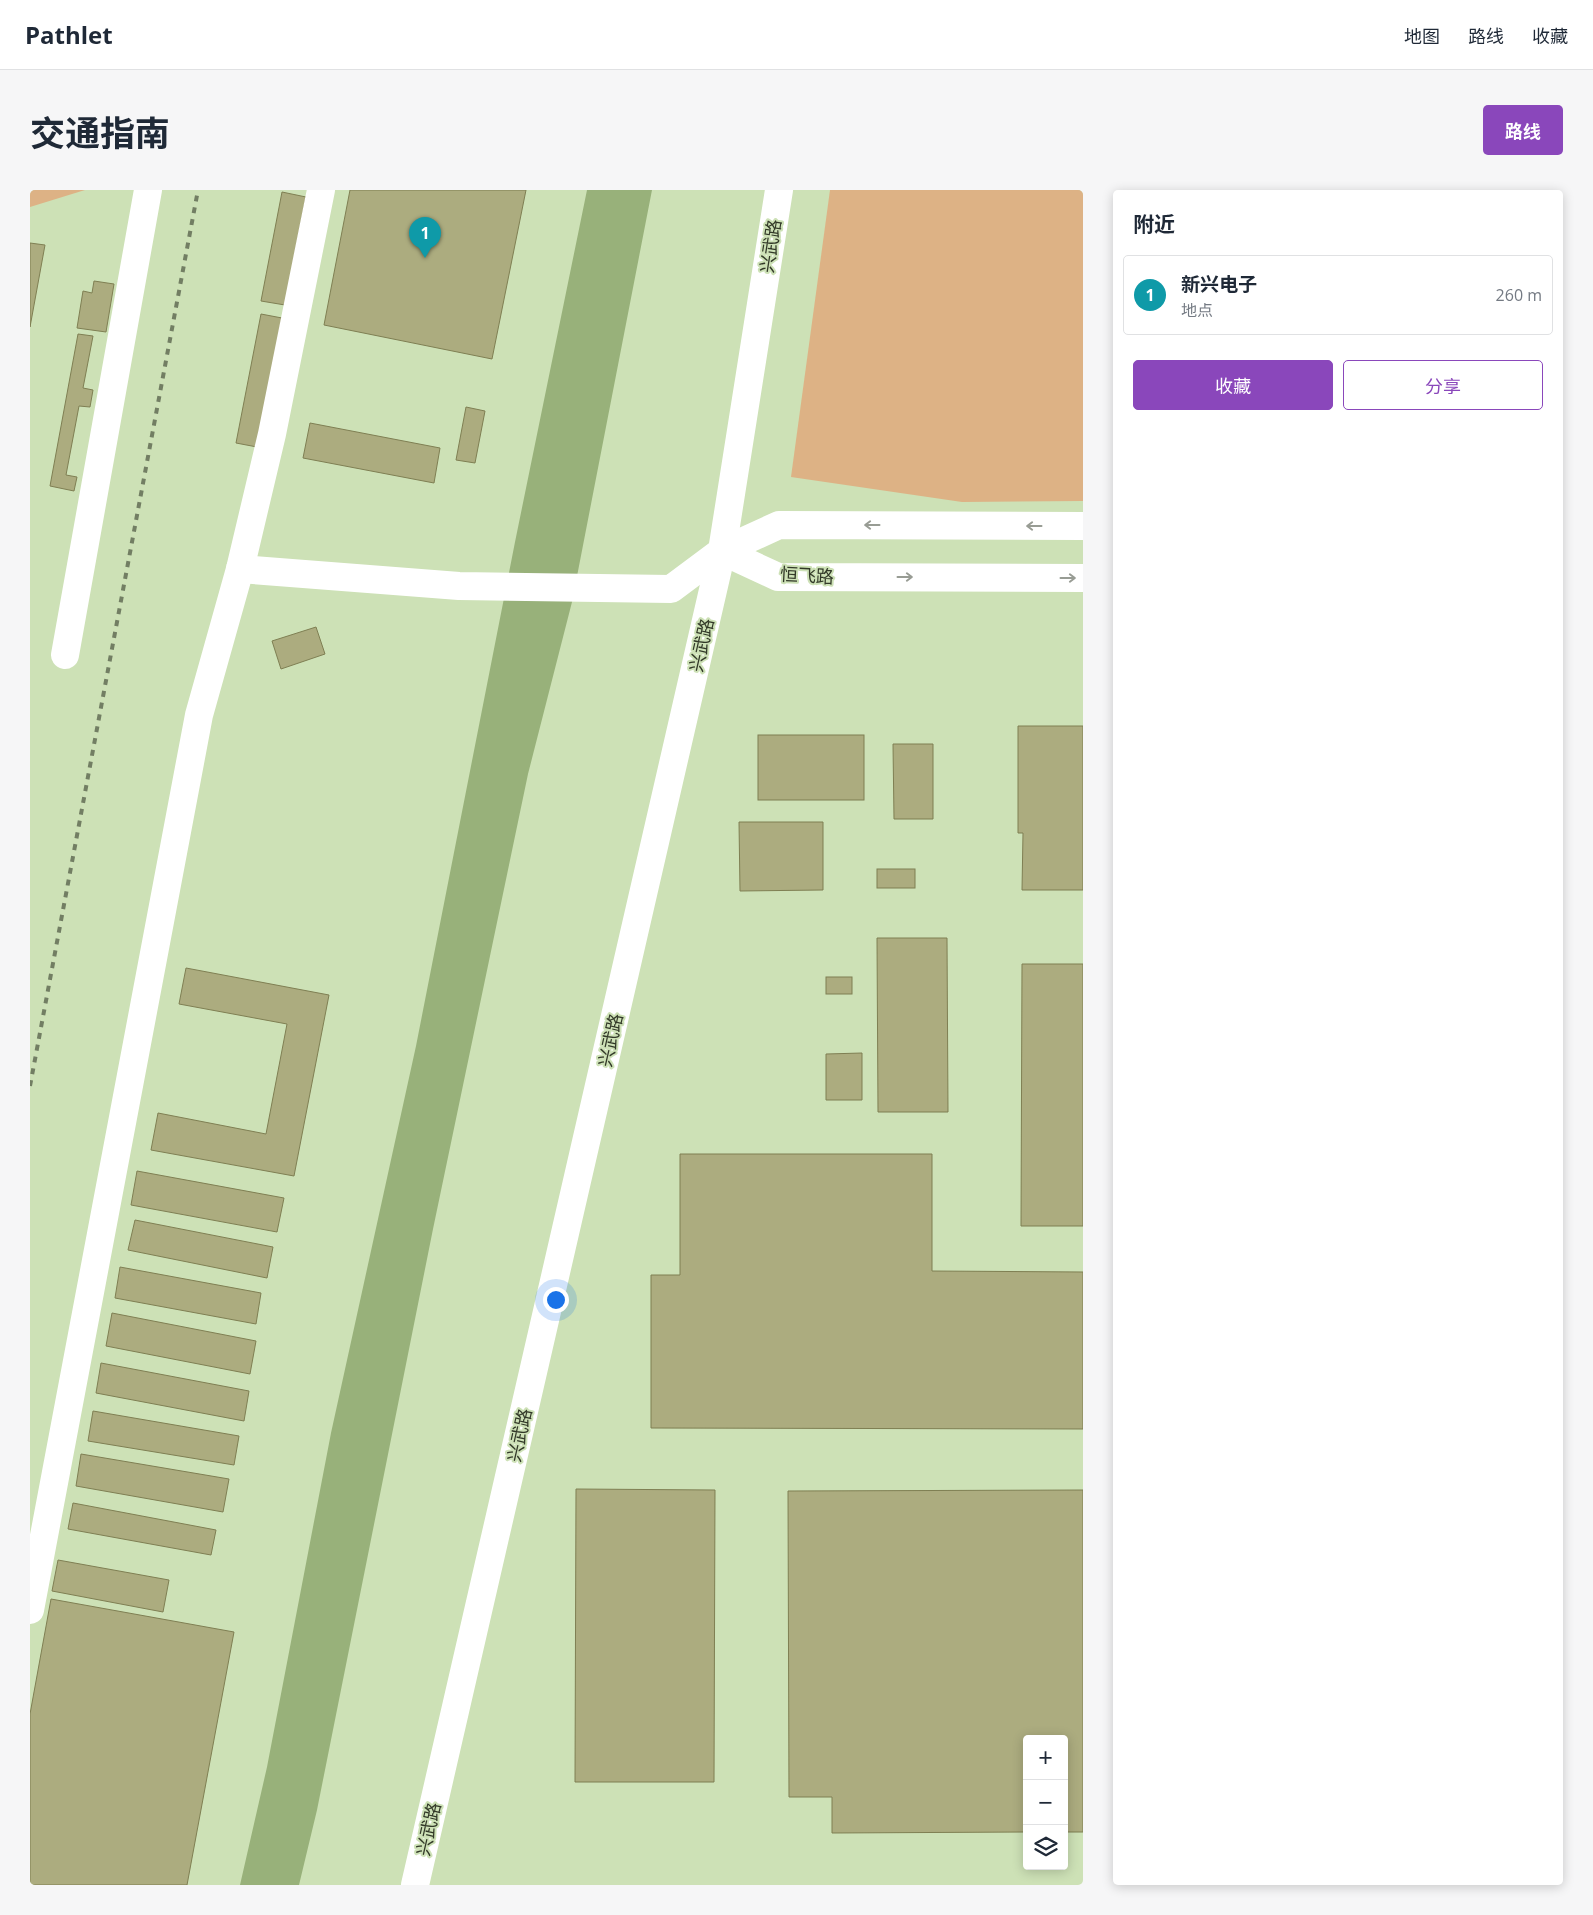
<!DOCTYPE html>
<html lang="zh">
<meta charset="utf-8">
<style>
body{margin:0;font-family:"Open Sans","Noto Sans SC",sans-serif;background:#f6f6f7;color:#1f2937}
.controls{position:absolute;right:15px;bottom:15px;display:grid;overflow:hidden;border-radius:5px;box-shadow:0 2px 12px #0003}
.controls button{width:45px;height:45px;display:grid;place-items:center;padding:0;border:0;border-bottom:1px solid #e0e1e3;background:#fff;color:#1f2937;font:25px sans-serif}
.you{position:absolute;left:525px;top:1109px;width:18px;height:18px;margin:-12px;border:4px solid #fff;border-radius:50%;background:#1a73e8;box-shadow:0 0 0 8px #1a73e833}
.badge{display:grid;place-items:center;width:32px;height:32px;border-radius:50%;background:#8a47bb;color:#fff;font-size:16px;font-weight:700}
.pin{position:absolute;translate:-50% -41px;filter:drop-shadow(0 1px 2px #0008)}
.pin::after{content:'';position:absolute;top:26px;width:18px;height:15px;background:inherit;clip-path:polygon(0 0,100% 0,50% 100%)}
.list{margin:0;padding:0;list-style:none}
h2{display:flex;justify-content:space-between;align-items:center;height:65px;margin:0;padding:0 20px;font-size:21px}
h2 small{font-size:16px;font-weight:400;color:#747a83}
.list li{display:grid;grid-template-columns:32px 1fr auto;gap:15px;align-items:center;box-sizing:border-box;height:80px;margin:0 10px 10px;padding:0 10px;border:1px solid #e0e1e3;border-radius:5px}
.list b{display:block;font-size:19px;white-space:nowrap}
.list p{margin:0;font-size:16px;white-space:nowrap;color:#747a83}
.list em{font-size:16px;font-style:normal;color:#747a83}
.actions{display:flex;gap:10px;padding:15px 20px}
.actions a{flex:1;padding:11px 0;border:1px solid #8a47bb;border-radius:5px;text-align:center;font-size:18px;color:#8a47bb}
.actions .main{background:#8a47bb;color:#fff}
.icon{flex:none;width:28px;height:28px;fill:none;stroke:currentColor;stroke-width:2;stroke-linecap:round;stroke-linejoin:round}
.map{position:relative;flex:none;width:1053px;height:1695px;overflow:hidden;border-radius:5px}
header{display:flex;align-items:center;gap:30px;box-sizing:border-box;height:70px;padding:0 25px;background:#fff;border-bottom:1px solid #e0e1e3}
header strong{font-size:24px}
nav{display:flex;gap:28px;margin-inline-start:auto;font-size:18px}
.intro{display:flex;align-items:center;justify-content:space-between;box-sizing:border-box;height:120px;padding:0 30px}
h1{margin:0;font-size:35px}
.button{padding:12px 22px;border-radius:5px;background:#8a47bb;color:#fff;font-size:18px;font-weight:700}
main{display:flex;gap:30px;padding:0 30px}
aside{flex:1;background:#fff;border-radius:5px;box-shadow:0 2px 12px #0003}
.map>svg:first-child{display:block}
.green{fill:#ddb285}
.water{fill:#98b17a}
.building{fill:#acac7f;stroke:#7f7f53}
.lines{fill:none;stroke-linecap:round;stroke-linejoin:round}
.minor{stroke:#fff;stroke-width:28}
.major{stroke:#fff;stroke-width:28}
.rail{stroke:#727e63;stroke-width:4;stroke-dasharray:6 6;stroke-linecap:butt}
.oneway{stroke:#989c94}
.labels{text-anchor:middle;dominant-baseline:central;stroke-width:4;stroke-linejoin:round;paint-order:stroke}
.street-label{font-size:18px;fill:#323928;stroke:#cde1b6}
</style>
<header>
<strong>Pathlet</strong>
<nav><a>地图</a><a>路线</a><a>收藏</a></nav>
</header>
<div class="intro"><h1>交通指南</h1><a class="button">路线</a></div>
<main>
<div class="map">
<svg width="1053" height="1695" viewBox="0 0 1053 1695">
<rect width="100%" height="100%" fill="#cde1b6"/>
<!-- green -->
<g class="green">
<path d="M0 0H55L0 17Z"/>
<path d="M800 0H1053V311L932 312 761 287Z"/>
</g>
<!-- water -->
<path class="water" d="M557 0H622L542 412 498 584 403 1039 287 1620 269 1695H210L237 1577 301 1243 386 856 485 352Z"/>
<!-- building -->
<g class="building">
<path d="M320 0H496L462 169 294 135Z"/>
<path d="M252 2 276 7 255 115 231 111Z"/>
<path d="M0 53 15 55 0 137Z"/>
<path d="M64 91 84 94 76 142 47 138 53 101 62 103Z"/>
<path d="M231 124 252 128 227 257 206 253Z"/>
<path d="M48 144 63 146 53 198 63 200 60 217 49 216 36 285 47 287 44 301 20 296Z"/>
<path d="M436 217 455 221 445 273 426 270Z"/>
<path d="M280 233 410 258 404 293 273 268Z"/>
<path d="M286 437 295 464 251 479 242 451Z"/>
<path d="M988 536H1053V700H992L993 643H988Z"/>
<rect x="728" y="545" width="106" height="65"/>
<path d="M863 554H903V629H864Z"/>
<path d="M709 632H793V700L710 701Z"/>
<rect x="847" y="679" width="38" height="19"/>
<path d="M847 748H917L918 922H848Z"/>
<path d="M992 774H1053V1036H991Z"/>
<path d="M156 778 299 805 264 986 121 960 128 923 236 944 257 834 149 814Z"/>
<rect x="796" y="787" width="26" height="17"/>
<path d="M832 863V910H796V864Z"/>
<path d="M650 964H902V1081L1053 1082V1239L621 1238V1085H650Z"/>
<path d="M107 981 254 1008 247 1042 101 1015Z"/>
<path d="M105 1030 243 1057 237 1088 98 1060Z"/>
<path d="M90 1077 231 1103 226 1134 85 1108Z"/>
<path d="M82 1123 226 1151 220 1184 76 1156Z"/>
<path d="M71 1173 219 1201 214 1231 66 1203Z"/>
<path d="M63 1221 209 1246 204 1275 58 1251Z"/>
<path d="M51 1264 199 1289 193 1322 46 1296Z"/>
<path d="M546 1299 685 1300 684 1592H545Z"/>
<path d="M1053 1300V1642H1034V1549H997V1642L802 1643V1607H759L758 1301Z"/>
<path d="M43 1313 186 1340 181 1365 38 1339Z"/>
<path d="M28 1370 139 1390 133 1422 22 1401Z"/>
<path d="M21 1409 204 1442 157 1695H0V1524Z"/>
</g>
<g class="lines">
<!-- minor -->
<g class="minor">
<path d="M210 379 429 396 641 399 692 361"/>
<path d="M35 465 118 0"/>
<path d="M0 1420 169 525 210 379 242 244 291 0"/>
<path d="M385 1695 692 361 749 0"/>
</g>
<!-- major -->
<g class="major">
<path d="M692 361 749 335 1053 336"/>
<path d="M692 361 748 387 1053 388"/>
</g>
<!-- rail -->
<path class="rail" d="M0 896 168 0"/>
</g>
<!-- one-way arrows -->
<defs><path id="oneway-shaft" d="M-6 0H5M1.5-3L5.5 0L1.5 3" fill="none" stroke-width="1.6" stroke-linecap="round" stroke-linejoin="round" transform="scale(1.25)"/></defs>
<g class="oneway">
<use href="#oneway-shaft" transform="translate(842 335) rotate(-180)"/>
<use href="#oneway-shaft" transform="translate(1004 336) rotate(-180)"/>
<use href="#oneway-shaft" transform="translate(875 387)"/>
<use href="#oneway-shaft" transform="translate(1038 388)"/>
</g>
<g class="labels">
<!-- street labels -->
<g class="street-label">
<text transform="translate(740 56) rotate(-81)">兴武路</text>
<text transform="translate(777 385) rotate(3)">恒飞路</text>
<text transform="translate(671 455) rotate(-77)">兴武路</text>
<text transform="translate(580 850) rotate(-77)">兴武路</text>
<text transform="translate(489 1245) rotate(-77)">兴武路</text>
<text transform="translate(398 1639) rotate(-77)">兴武路</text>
</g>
</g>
</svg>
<div class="controls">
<button>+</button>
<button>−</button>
<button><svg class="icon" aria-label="layers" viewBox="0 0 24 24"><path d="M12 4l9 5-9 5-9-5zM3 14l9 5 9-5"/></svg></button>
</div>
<div class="you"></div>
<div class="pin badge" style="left:395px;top:68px;background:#0f9aa8">1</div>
</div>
<aside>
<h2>附近<small></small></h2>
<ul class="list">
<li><span class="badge" style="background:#0f9aa8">1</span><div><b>新兴电子</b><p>地点</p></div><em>260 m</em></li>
</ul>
<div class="actions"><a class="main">收藏</a><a>分享</a></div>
</aside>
</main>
